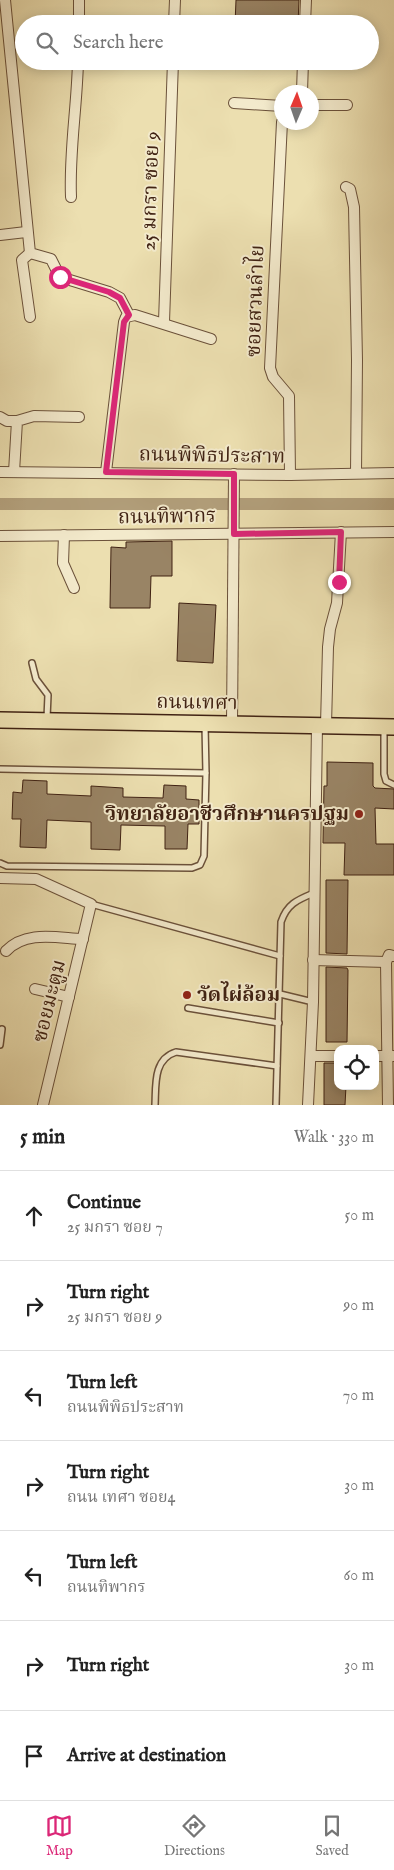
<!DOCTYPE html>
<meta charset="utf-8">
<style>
body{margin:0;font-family:"IM FELL English","Noto Serif Thai",serif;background:#f6f6f6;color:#222}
.controls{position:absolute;right:15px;bottom:15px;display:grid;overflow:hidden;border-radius:10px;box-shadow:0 2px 12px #0003}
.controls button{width:45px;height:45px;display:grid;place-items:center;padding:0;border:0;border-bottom:1px solid #e0e0e0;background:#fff;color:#222;font:25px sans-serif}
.compass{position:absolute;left:274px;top:85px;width:45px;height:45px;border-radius:50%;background:#fff;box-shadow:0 2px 12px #0003;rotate:2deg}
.stop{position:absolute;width:15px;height:15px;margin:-11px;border:4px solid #db2777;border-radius:50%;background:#fff}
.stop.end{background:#db2777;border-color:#fff;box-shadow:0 1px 5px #0008}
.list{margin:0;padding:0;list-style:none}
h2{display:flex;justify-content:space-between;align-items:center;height:65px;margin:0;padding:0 20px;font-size:21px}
h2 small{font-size:16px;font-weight:400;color:#767676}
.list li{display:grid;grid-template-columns:32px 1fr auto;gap:15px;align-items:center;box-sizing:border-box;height:90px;padding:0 20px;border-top:1px solid #e0e0e0}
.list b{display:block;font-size:19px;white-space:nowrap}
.list p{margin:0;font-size:16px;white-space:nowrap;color:#767676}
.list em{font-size:16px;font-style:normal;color:#767676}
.icon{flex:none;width:28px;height:28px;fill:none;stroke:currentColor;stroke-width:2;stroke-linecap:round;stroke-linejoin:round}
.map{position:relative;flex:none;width:394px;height:1105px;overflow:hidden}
.search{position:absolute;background:#fff;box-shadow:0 2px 12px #0003;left:15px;right:15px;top:15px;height:55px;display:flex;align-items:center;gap:12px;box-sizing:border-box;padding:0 18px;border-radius:28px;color:#767676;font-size:19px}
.sheet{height:695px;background:#fff}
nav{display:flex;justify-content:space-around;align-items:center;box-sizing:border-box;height:70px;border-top:1px solid #e0e0e0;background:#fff;font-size:14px;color:#767676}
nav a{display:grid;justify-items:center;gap:2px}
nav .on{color:#db2777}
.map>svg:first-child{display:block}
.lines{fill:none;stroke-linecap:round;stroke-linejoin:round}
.canal{stroke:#b29f7b;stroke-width:12}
.building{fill:#998465;stroke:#402213}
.service-casing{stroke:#6b513a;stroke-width:8}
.minor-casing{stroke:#6b513a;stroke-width:12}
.primary-casing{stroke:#402213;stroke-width:18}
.service{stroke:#f3eacc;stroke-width:5}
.minor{stroke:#f3eacc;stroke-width:10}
.primary{stroke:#ecdfb0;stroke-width:15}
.route{stroke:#db2777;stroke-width:6}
.poi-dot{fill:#8f2418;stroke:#f3eacc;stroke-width:2}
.labels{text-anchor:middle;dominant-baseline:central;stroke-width:4;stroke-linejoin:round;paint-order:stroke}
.street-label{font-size:20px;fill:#402213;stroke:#f3eacc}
.poi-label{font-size:20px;font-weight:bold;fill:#402213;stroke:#f3eacc;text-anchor:end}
</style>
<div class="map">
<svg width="394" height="1105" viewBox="0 0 394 1105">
<rect width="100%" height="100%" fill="#ecdfb0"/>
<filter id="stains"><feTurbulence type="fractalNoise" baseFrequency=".004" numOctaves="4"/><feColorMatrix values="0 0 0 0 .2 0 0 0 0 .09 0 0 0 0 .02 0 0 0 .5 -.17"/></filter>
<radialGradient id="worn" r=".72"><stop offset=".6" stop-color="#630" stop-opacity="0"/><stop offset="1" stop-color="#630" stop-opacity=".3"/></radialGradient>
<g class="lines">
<!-- canal -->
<path class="canal" d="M0 504H394"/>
</g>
<!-- building -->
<g class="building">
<path d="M236 0H299L298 24H235Z"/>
<path d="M172 541V576H151L150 608H110L111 547 126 548V542Z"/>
<path d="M179 603 216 605 213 663 177 661Z"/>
<path d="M327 762 373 763V786L375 788 394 789V809L375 808 376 844H394V875H344L345 843H323L324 786H327Z"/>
<path d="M23 780 47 781V794L91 796V786L123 788V797L163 798 164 785 186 786V799L199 800V824H188L187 849H165V826L121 825 120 850 91 849V822L47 820 46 848 20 847 21 819H12L13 792 22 793Z"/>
<path d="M326 880H348L347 954 326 953Z"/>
<path d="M326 967 347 968 348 970 347 1042H326Z"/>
<path d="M324 1063H338V1086H346L345 1105H324Z"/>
</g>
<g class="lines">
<defs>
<g id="service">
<path d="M32 663 36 679 48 695 47 718"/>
<path d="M384 728V774L386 781 394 785"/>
<path d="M0 769 206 773"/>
<path d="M0 863 7 866 192 868 200 865 204 856 206 773 205 725"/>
<path d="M91 904 280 956"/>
<path d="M280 994 313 1002"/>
<path d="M188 1008 279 1023"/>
<path d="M0 1045 2 1029"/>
<path d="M155 1105C156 1085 153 1059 176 1052L277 1066"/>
<path d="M276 1105 281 922C287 904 297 900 314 893"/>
</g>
<g id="minor">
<path d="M5 0 30 253 51 259 60 277 109 292 120 298 129 315"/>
<path d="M79 0V24"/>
<path d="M174 24 175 0"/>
<path d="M305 24 306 0"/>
<path d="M302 92 303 61"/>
<path d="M234 103 282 106"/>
<path d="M312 105H347"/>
<path d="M282 122 270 368 273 377 289 396 290 475"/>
<path d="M346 187 350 189 354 207 357 360 356 473"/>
<path d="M71 197C69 152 77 107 78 61"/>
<path d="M0 235 26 232"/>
<path d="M30 253 22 260 30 317"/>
<path d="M164 322 173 61"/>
<path d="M0 417 7 421H17"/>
<path d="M0 472 290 475 394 473"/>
<path d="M14 472 17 421 34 416 79 417"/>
<path d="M106 472 124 322 126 317 135 315 211 339"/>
<path d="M64 535 63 563 74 588"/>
<path d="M0 536 394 532"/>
<path d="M232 725 234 474"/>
<path d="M326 725 328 647 330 629 337 603 341 532"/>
<path d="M0 878 36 879 91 904 43 1105"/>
<path d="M6 951C26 930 57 938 83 939"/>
<path d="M313 960 386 962"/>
<path d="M35 989 69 997"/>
<path d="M311 1056H338"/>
<path d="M375 1056H393"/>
<path d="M308 1105 313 1002 317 725"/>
<path d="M388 1105 386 962 389 955 394 956"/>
</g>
<path id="primary" d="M0 720 394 727"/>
</defs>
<!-- service casing -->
<use href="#service" class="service-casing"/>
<!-- minor casing -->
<use href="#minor" class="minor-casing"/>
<!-- primary casing -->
<use href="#primary" class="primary-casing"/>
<!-- service -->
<use href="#service" class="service"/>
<!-- minor -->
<use href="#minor" class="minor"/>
<!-- primary -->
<use href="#primary" class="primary"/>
</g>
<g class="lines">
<!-- route -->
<path class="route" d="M60 277 109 292 120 298 129 315 124 322 106 472 234 474V534L341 532 339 582"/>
</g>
<!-- markers -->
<g class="poi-dot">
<circle cx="359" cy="814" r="5"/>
<circle cx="187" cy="995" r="5"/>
</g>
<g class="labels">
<!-- street labels -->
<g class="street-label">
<text transform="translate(151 191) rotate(-88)">25 มกรา ซอย 9</text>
<text transform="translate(256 301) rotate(-88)">ซอยสวนลำไย</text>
<text transform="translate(212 456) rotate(1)">ถนนพิพิธประสาท</text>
<text transform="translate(167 517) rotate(-1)">ถนนทิพากร</text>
<text transform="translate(197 703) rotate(1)">ถนนเทศา</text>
<text transform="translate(50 1001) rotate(-76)">ซอยมะตูม</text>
</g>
<!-- poi labels -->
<g class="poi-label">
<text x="349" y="814">วิทยาลัยอาชีวศึกษานครปฐม</text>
<text x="197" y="995" text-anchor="start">วัดไผ่ล้อม</text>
</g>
</g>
<rect width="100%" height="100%" filter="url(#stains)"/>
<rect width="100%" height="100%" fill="url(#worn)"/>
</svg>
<div class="controls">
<button><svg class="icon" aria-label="locate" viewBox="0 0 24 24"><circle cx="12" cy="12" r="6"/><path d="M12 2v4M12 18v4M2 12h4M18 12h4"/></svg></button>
</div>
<svg class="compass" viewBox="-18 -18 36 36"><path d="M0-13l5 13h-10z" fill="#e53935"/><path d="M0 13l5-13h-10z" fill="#767676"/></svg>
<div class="stop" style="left:60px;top:277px"></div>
<div class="stop end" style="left:339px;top:582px"></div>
<div class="search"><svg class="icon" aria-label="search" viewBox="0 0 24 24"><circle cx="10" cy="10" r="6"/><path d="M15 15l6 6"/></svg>Search here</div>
</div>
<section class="sheet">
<h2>5 min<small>Walk · 330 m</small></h2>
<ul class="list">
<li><svg class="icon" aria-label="ahead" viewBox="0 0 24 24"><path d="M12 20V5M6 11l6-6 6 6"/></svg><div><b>Continue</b><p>25 มกรา ซอย 7</p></div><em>50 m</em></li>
<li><svg class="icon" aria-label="right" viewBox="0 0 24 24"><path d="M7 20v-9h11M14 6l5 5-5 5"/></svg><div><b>Turn right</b><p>25 มกรา ซอย 9</p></div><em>90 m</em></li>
<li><svg class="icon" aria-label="left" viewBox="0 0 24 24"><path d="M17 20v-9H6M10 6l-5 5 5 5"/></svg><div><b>Turn left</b><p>ถนนพิพิธประสาท</p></div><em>70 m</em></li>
<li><svg class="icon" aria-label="right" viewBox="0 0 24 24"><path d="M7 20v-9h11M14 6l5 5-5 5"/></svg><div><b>Turn right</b><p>ถนน เทศา ซอย4</p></div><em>30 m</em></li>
<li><svg class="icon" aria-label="left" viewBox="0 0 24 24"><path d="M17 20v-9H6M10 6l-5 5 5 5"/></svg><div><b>Turn left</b><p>ถนนทิพากร</p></div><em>60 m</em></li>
<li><svg class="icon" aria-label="right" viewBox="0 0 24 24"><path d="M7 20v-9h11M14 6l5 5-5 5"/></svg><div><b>Turn right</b></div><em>30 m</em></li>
<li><svg class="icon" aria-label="arrive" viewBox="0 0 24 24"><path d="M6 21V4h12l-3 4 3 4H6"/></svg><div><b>Arrive at destination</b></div></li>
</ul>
</section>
<nav>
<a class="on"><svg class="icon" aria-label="map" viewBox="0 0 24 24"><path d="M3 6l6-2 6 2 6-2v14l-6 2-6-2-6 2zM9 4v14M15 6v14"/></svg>Map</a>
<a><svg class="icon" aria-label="directions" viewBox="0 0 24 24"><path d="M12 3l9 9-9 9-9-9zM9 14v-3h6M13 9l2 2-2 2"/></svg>Directions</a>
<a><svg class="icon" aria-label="saved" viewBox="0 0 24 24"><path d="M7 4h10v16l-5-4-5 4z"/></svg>Saved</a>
</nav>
